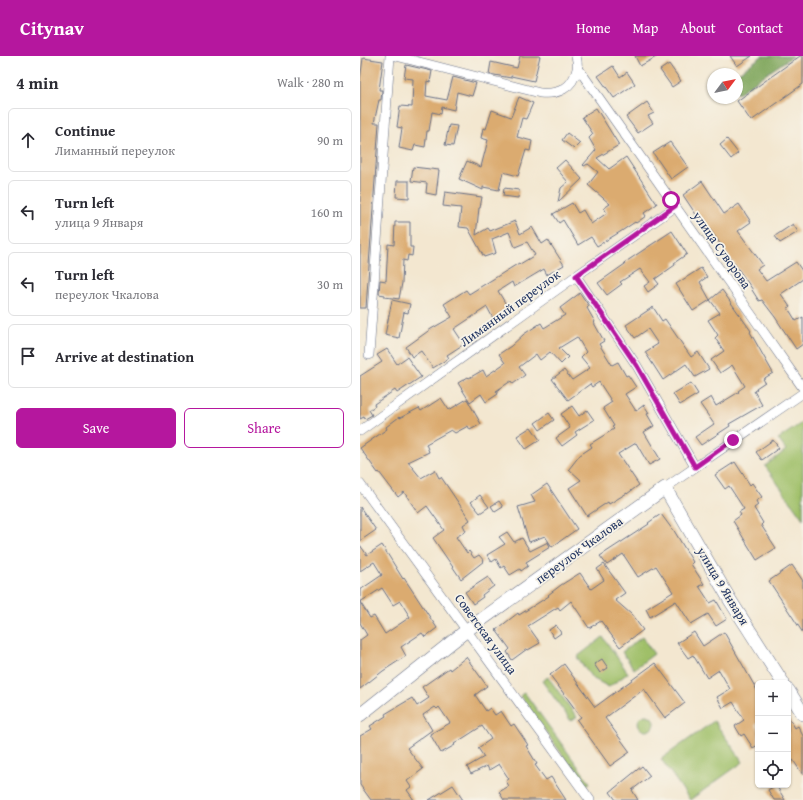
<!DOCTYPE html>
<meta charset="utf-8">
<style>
body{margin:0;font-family:"Gentium Book Plus",serif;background:#f7f7f7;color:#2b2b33}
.controls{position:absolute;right:12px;bottom:12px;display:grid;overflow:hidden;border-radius:6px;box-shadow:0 1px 3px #0004}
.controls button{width:36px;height:36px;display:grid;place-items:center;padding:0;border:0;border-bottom:1px solid #e1e1e2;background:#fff;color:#2b2b33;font:20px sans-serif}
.compass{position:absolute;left:347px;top:12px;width:36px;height:36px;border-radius:50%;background:#fff;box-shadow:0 1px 3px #0004;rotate:58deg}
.stop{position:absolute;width:12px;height:12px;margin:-9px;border:3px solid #b5179e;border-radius:50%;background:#fff}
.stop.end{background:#b5179e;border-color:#fff;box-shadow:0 1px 4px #0008}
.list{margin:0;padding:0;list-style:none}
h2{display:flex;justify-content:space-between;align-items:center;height:52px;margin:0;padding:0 16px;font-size:17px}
h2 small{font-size:13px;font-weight:400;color:#7c7c81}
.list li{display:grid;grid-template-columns:26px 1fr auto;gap:12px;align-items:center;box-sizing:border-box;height:64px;margin:0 8px 8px;padding:0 8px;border:1px solid #e1e1e2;border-radius:6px}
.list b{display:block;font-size:15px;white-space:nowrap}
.list p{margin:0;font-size:13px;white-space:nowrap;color:#7c7c81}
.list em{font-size:13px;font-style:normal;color:#7c7c81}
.actions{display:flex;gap:8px;padding:12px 16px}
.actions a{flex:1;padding:9px 0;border:1px solid #b5179e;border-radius:6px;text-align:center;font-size:14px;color:#b5179e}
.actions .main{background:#b5179e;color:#fff}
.icon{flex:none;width:22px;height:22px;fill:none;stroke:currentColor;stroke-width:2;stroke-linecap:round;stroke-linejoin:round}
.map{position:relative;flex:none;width:443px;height:744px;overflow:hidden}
header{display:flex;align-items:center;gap:24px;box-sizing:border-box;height:56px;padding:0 20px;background:#b5179e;color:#fff}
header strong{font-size:19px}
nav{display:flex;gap:22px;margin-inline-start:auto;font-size:14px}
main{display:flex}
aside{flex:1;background:#fff}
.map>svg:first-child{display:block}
.green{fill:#9fbf67;stroke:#5d7762}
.forest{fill:#7fa65c;stroke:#4d6a5d}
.building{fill:#dbab70;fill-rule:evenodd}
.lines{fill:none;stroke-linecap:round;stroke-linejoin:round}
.street-casing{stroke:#676f86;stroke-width:10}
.secondary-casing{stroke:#676f86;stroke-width:14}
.street{stroke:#fff;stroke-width:9}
.secondary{stroke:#fff;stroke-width:13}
.route{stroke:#b5179e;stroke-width:5}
.labels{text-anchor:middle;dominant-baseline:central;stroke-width:3.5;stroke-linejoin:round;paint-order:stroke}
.street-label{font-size:13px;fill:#1b2f5e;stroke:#f7f3e8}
</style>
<header>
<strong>Citynav</strong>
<nav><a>Home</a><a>Map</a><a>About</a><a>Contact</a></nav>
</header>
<main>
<aside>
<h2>4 min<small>Walk · 280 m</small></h2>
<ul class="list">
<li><svg class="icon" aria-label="ahead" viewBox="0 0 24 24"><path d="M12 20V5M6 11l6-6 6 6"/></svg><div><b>Continue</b><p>Лиманный переулок</p></div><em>90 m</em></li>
<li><svg class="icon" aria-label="left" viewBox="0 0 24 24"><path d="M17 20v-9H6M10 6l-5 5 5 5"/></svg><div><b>Turn left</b><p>улица 9 Января</p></div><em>160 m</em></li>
<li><svg class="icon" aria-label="left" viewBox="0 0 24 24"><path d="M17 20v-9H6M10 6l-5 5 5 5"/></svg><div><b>Turn left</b><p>переулок Чкалова</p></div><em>30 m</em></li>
<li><svg class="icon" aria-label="arrive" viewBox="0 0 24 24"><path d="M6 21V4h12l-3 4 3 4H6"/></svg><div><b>Arrive at destination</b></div></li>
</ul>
<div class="actions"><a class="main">Save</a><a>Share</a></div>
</aside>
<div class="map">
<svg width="443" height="744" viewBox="0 0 443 744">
<rect width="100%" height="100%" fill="#f7f3e8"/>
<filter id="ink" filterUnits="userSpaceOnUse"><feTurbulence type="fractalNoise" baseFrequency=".025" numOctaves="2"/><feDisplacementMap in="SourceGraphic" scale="8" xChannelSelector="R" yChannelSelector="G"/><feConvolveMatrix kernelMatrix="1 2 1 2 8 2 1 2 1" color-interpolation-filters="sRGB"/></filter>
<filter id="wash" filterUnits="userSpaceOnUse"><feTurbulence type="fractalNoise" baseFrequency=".012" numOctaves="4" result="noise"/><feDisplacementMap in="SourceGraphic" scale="16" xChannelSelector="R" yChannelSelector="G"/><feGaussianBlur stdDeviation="0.9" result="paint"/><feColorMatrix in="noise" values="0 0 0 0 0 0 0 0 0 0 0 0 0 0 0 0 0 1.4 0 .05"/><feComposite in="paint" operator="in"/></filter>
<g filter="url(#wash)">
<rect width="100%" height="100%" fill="#f3e7d0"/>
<!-- green -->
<g class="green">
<path d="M443 366V463L405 410 426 394 418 383Z"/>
<path d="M243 581 268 617 249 631 232 622 217 601Z"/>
<path d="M282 581 294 598 274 613 262 596Z"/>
<path d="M188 621 217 661 211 665 182 625Z"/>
<path d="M164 636 230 727 225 730 160 640Z"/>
<circle cx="286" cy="667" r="8"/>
<path d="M354 665 383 706 330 744 301 703Z"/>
</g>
<!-- forest -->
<path class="forest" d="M402 0H433L377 38V18Z"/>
<g id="blocks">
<!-- building -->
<g class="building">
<path d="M160 0H180L174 25 151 20V22L129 18 131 6 157 12Z"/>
<path d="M275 0H298L280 10Z"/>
<path d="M370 0H392L377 10Z"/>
<path d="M440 0H443V28L391 65 377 45Z"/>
<path d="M3 2 23 5 19 34H22L21 44H19L14 67H19L6 252H0V25Z"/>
<path d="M309 8 321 25 312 31 300 14Z"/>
<path d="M46 9 72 15 70 26 67 25 66 40 87 44 93 21 116 27 112 40 97 36 94 54 82 51 81 58 72 56 69 75H67L65 91 55 89 53 95 39 92 42 72 37 71 40 50 52 51 53 23 44 22Z"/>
<path d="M253 10 260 21 267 16 275 28 254 42 238 20Z"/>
<path d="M159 41 173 47 166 63 162 62 157 81 172 85 170 95 166 94 158 120 143 116 139 134 123 131V134L99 123 107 105 121 111 128 84 121 82 123 72 126 73 132 54 151 61Z"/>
<path d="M287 46 294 57 288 60 293 67 278 77 266 61Z"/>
<path d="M236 52 259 89 237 102 249 113 266 101 297 148 284 157 286 160 276 167 275 166 260 176 237 190 231 181 218 189 203 164 199 167 193 158 212 147 218 157 223 154 231 168 247 157 244 152 250 148 228 129 238 116 228 108 224 110 223 109 236 94 229 82 233 78 222 61Z"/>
<path d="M89 69 97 70 93 90 85 89Z"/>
<path d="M207 77 220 87 214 93 202 84Z"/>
<path d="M367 83 378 97 371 103 360 89Z"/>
<path d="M310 86 328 111 311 123 293 97Z"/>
<path d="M205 104 222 123 198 146 201 132 208 126 196 112Z"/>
<path d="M53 111 79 114 76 139 66 137 67 127 51 125Z"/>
<path d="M37 125H49V142L36 141Z"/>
<path d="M342 125 364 158 379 148 391 166 378 175 403 209 397 213 406 225 436 206 443 216V223L421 238 430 251 428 252 436 265 443 261V288L436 293 415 261 402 244 399 245 392 234H393L341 161 339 163 323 139Z"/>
<path d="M144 132 159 134 158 142 143 140Z"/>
<path d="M85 136 122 141 120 152H119L116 179 128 172 130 175 155 165 160 178 172 171 182 188 188 184 204 209 187 219 184 213 154 231 152 226 138 235 150 255 134 264 127 251 94 273 104 288 87 299 89 302 73 312 61 295 52 301 46 291 71 273 92 261 84 248 106 234 109 238 159 207 160 208 175 199 167 186 155 191 149 176 132 183 136 197 124 201 108 172 99 171 101 152 83 150Z"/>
<path d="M35 166H50V191H53L52 200 48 199 47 205 43 204 42 227 39 243 25 241V239L19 238 20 224 26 225 28 188 34 189Z"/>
<path d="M433 168 438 176 420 187 415 180Z"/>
<path d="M312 175 327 198 314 207 315 209 295 223 299 228 288 236 284 230 290 226 280 213 260 226 262 228 247 239 238 227 265 208 264 207Z"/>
<path d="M341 212 347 221 340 226 350 244 333 255 316 228Z"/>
<path d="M362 234 391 275 390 276 413 317 403 323 405 326 396 332 397 333 394 335 402 349 369 368 370 370 341 389 335 381 354 368 340 348 351 341 356 350 379 336 378 335 385 330 372 309 360 317 351 304 364 295 355 282 358 279 348 264 360 257 350 244Z"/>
<path d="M220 237 229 250 227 252 235 266 234 267 244 285 239 288 252 309 258 306 266 320 268 319 276 331 265 338 276 355 284 349 289 357 287 358 294 370 284 376 300 403 289 409 276 387 258 398 279 429 267 438V437L249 448 248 446 227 460 209 432 221 424 209 413 220 399 232 391 230 388 254 373 252 371 254 370 243 352 252 346 239 326 232 331 230 328 208 344 192 323 204 314 212 324 230 312 221 301 226 296 217 281 199 292 208 301 201 308 190 296 180 304 176 298 159 311 165 319 153 328 151 325 136 335 138 338 126 346 121 338 110 346 98 327 108 321 109 322 123 314 126 320 145 307 139 298 151 290 164 278 181 267 184 272 205 259 200 252Z"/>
<path d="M32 244 50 248 48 257 44 256 39 282 25 279Z"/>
<path d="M293 251 302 265 305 263 331 301 338 296 349 313 335 321 326 308 303 324 285 296 298 288 288 273 275 282 266 269Z"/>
<path d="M27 293 37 308 47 301 61 321 37 337 35 334 14 348 15 350 9 354 12 359 5 363 4 361 0 363V320L22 306 17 299Z"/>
<path d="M331 327 338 338 320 349 313 338Z"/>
<path d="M81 342 89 354 107 343 121 368 110 374 108 370 95 377 91 374 66 388 69 396 48 406 61 422 75 414 79 422 81 421 110 464 103 469 106 475 96 481 107 497 109 495 114 502 119 499 124 505 101 523 73 482 84 474 67 450 58 457 44 436 38 441 19 416 18 417 0 392 27 373 26 371 39 361 40 362 59 352 61 355Z"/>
<path d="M212 350 219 360 227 354 234 364 215 376 217 379 202 390 196 382 210 372 201 358Z"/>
<path d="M189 357 194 364 180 374 175 367Z"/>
<path d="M171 371 180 384 166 393 157 380Z"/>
<path d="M413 384 419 392 402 404 396 396Z"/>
<path d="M375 406 390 429 392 427 402 441 396 445 398 449 394 452 403 467 401 469 416 492 397 504 373 465 381 459 379 456 384 453 369 430 365 433 355 419Z"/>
<path d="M187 428 217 473 192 491 185 480 169 486 158 451 175 446 171 439Z"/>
<path d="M120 439 129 451 120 457 111 446Z"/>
<path d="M139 445 143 451 135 456 131 450Z"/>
<path d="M0 451 16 474 0 485Z"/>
<path d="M301 458 312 473H313L333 506 331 508 344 528 339 530 350 547 356 544 367 563 356 570 348 558 331 568 316 545 290 561 286 553 313 536 296 510 278 521 263 498 247 509 240 500 289 468 288 467Z"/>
<path d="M147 476 154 486 162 482 170 495 188 486 190 491 166 506 168 510 161 515 160 513 150 519 144 510 141 512 136 503 132 506 127 499 145 488 139 481Z"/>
<path d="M0 489 7 499 22 489 43 523 44 522 77 572 65 581 62 577 41 591 46 600 23 615 0 633V584L7 579 0 567V534L22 519 14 506 0 515ZM22 532 33 549 40 545 50 561 25 578 14 560 10 562 0 546Z"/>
<path d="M244 508 265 537 255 544 271 558 283 574 260 591 241 565 229 572 211 545 200 554 198 551 168 570 180 587 168 594 167 593 152 604 147 596 150 593 136 574 158 557 159 559 189 540 188 539 201 529 220 517 231 533 244 524 237 513Z"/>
<path d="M432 509 443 525V577L409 525Z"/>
<path d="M128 521 134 530 122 539 123 541 113 548 105 536Z"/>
<path d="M196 569 201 577 194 582 189 574Z"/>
<path d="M334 576 343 590 364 576 398 636V667L395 669 398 674V689L393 692 384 678 381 680 375 670 384 664 373 646 363 652 357 641 370 633 359 614 347 622 333 599 328 602 317 587Z"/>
<path d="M106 601 127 630 115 639 126 655 130 652 135 659 141 655 151 670 154 668 168 689 166 690 177 708 175 709 186 724 191 721 206 744H144L139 736 149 730 146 725 149 723 139 708 129 714 127 710 111 718 107 711 124 701 118 692 131 683 122 670 94 688 95 689 81 697 70 678 90 667 79 651 77 653 75 651 63 659 72 674 47 692 63 713 47 725 51 731 47 734 54 744H11L0 729V680L12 673 10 670 26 660 25 658 52 642 57 650 69 642 62 631 89 612 90 614Z"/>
<path d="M242 603 248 612 240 617 234 608Z"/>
<path d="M295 607 325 647 305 662 284 633 245 662 270 696 250 710 217 664 221 661 190 619 204 608 235 651Z"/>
<path d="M428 660 435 672 438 670 443 680V719L433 704 428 706Z"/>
<path d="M282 710 290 720 272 734 278 744H256L250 736Z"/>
<path d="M93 729 103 744H69Z"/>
<path d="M416 729 425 744H414L408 734Z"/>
</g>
</g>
</g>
<g filter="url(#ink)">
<use href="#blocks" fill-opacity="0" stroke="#676f86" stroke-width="1"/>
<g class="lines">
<defs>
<g id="street">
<path d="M36 0 180 37C198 39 213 32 217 13 218 9 217 4 216 0"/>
<path d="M218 12 443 332"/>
<path d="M216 220 277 310 335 411"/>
<path d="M9 299 30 0"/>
<path d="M0 375 216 220 315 151"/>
<path d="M0 428 230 744"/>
<path d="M305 432 443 337"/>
</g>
<g id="secondary">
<path d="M428 634 443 658"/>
<path d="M0 659 107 574 305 432 370 544 423 627"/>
</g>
</defs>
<!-- street casing -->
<use href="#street" class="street-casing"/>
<!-- secondary casing -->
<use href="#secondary" class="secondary-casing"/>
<!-- street -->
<use href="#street" class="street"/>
<!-- secondary -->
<use href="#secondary" class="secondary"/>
</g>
</g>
<g class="lines" filter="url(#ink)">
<!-- route -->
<path class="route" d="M311 144 315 150 216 220 277 310 335 411 373 384"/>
</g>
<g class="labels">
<!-- street labels -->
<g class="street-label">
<text transform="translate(362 194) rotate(55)">улица Суворова</text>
<text transform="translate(150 252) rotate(-36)">Лиманный переулок</text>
<text transform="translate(219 494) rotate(-36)">переулок Чкалова</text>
<text transform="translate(363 530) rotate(59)">улица 9 Января</text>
<text transform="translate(126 578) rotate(54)">Советская улица</text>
</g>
</g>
</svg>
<div class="controls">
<button>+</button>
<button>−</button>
<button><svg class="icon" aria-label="locate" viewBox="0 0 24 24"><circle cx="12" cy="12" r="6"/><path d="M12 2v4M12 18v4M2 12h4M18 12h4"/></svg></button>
</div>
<svg class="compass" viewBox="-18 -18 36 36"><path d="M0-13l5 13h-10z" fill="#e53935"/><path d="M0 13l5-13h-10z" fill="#7c7c81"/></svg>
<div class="stop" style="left:311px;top:144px"></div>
<div class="stop end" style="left:373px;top:384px"></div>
</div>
</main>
